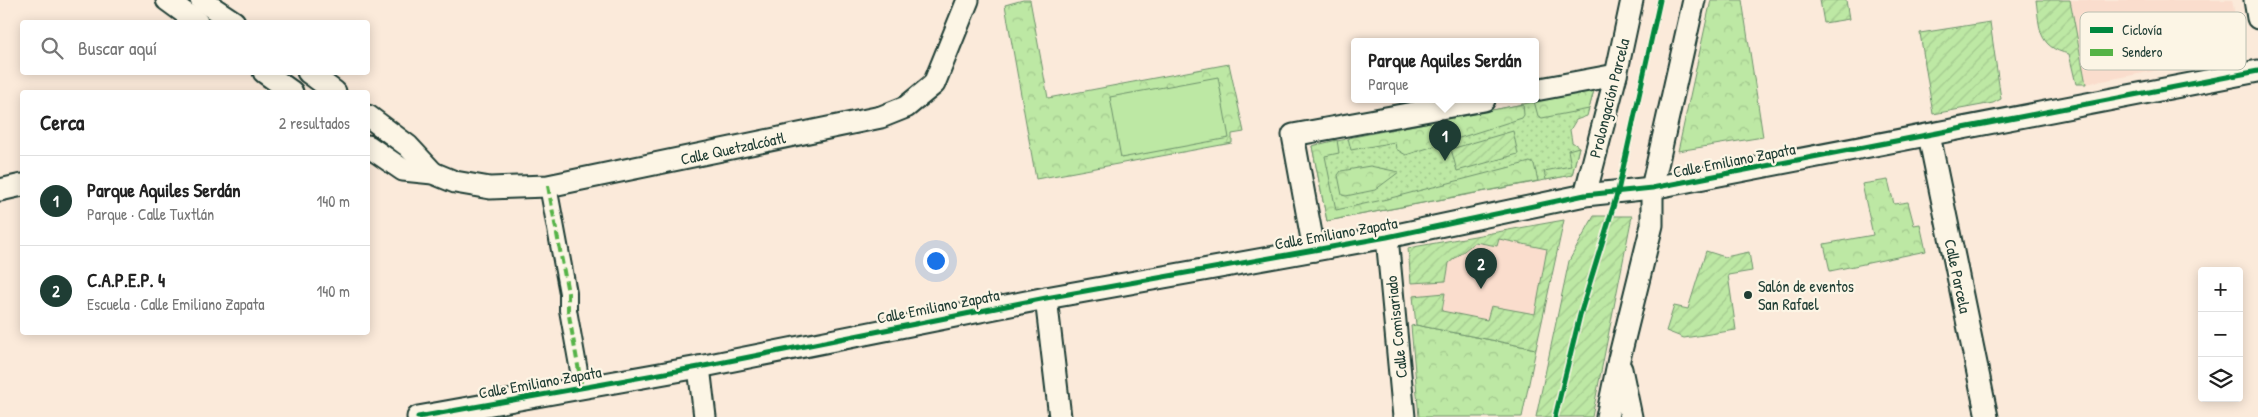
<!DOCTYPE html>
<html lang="es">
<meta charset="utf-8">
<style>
body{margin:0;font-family:"Patrick Hand",sans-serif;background:#f6f6f6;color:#222}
.controls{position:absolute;right:15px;bottom:15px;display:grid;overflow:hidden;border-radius:5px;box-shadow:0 2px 12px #0003}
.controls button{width:45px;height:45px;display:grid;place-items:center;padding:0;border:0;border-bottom:1px solid #e0e0e0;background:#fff;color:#222;font:25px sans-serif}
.you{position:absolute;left:935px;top:260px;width:18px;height:18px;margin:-12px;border:4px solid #fff;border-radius:50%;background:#1a73e8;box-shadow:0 0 0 8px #1a73e833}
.badge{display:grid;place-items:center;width:32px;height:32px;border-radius:50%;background:#1f3d34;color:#fff;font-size:16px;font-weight:700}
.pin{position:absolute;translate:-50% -41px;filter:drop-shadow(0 1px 2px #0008)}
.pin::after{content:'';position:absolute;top:26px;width:18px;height:15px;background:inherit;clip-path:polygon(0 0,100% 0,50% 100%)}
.popup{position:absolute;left:1351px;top:38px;width:188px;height:65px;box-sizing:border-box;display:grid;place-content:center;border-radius:5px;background:#fff;filter:drop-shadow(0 1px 4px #0005);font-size:16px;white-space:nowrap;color:#767676}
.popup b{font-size:19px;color:#222}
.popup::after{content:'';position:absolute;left:50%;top:100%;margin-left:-10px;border:10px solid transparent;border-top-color:#fff}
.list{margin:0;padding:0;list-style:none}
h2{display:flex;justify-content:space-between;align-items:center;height:65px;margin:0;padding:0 20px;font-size:21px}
h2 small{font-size:16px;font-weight:400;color:#767676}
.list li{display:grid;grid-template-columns:32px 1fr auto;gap:15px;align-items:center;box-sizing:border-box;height:90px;padding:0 20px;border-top:1px solid #e0e0e0}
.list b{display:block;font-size:19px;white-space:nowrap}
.list p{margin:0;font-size:16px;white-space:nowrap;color:#767676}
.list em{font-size:16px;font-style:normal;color:#767676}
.icon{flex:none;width:28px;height:28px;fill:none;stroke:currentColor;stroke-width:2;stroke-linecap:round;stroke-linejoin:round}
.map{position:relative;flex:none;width:2258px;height:417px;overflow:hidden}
.search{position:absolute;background:#fff;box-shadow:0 2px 12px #0003;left:20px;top:20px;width:350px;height:55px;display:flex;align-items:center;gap:12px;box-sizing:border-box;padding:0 18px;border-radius:5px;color:#767676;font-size:19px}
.panel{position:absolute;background:#fff;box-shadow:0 2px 12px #0003;left:20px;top:90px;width:350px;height:245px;border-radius:5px}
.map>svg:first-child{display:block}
.built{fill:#faddcd}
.grass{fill:url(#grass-dots);stroke:#6e926c}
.forest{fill:url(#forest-crowns);stroke:#6e926c}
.garden{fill:url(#garden-furrows);stroke:#6e926c}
.pitch{fill:#bde8a4;stroke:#6e926c}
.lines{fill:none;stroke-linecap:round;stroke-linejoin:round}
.pedestrian-casing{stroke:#1f3d34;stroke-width:20}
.minor-casing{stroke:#1f3d34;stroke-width:25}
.pedestrian{stroke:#fcf5e5;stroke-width:16}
.minor{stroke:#fcf5e5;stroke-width:21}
.quiet{stroke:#55b346;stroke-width:4;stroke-dasharray:8 4;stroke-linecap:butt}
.cycleway-casing{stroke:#fcf5e5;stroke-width:8}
.cycleway{stroke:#00873e;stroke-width:5}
.poi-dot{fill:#1f3d34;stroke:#fcf5e5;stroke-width:2}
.labels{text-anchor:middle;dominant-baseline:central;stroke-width:4.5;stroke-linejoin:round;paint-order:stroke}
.street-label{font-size:16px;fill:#1f3d34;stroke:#fcf5e5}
.poi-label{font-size:16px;fill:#1f3d34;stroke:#fcf5e5;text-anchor:start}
.key{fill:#fcf5e5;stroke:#babeb0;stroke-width:1}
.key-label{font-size:14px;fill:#1f3d34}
</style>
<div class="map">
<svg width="2258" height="417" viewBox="0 0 2258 417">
<defs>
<pattern id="grass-dots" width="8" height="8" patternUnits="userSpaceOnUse" patternTransform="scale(1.25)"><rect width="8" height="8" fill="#bde8a4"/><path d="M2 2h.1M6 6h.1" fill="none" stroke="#a2c88e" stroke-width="1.8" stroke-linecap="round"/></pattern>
<pattern id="forest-crowns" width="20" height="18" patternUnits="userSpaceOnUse" patternTransform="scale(1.25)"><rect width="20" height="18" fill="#bde8a4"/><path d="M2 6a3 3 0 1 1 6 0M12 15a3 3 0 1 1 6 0" fill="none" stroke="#a2c88e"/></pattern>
<pattern id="garden-furrows" width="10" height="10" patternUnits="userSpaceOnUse" patternTransform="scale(1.25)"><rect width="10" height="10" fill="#bde8a4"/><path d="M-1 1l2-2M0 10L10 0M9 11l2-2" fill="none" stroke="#a2c88e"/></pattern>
</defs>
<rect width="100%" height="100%" fill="#fbeada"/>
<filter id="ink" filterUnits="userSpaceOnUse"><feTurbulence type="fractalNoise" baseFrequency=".02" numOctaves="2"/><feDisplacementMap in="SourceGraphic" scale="10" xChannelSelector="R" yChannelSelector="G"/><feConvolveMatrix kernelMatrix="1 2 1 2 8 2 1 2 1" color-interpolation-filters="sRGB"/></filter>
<g filter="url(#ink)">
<!-- built -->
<g class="built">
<path d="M2070 0H2232L2243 54 2086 84Z"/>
<path d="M1564 220 1536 349 1416 325 1408 248Z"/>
</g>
<!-- grass -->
<path class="grass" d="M1594 90 1587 116 1576 120 1570 130 1572 142 1579 147 1572 175 1327 221 1312 146Z"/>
<!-- forest -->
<g class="forest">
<path d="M1023 0H1030L1048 98 1229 64 1244 132 1232 134V143L1036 179 1005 5Z"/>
<path d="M1711 0H1742L1763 137 1678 151Z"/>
<path d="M1594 90 1589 109 1542 118 1538 116 1534 101Z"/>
<path d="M1523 104 1524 115 1522 118 1406 155 1396 149 1395 142 1351 150 1348 138Z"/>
<path d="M1337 140 1339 153 1325 156 1336 210 1387 199 1530 162 1534 164 1538 181 1327 221 1312 146Z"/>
<path d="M1579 147 1572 175 1546 180 1544 171 1571 166 1568 150Z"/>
<path d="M1370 166 1399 172 1375 190 1346 196 1342 195 1338 175 1341 171Z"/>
<path d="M1888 180 1894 204 1908 202 1914 225 1920 224 1926 251 1830 271 1824 244 1873 235 1862 184Z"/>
<path d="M1416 325 1536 349 1522 417H1419L1411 326Z"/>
</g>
<!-- garden -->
<g class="garden">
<path d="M1820 0H1846L1849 19 1824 23Z"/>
<path d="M2036 0H2070L2086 84H2076L2069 54C2037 47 2040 28 2036 0Z"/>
<path d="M1990 22 2001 99 1993 103 1933 114 1920 33Z"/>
<path d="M1513 131 1518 154 1457 171 1451 149Z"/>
<path d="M1594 216H1632L1592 417H1536L1569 261Z"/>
<path d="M1564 220 1536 349 1416 325 1413 296 1445 293 1442 311 1487 320 1491 306 1535 314 1547 249 1499 239 1497 246 1475 242 1449 263 1446 281 1411 283 1408 248Z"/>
<path d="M1706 251 1725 257 1749 252 1752 271 1728 275 1736 330 1684 338 1666 331 1674 306 1688 309Z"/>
</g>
<!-- pitch -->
<path class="pitch" d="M1218 77 1229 138 1121 158 1110 97Z"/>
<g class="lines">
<defs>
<path id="pedestrian" d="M548 186 568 293V310L582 388"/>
<g id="minor">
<path d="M167 0 197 22"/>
<path d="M201 0 234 22"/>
<path d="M2255 0 2258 18"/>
<path d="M264 72 292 92"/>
<path d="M308 72 335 92"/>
<path d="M1535 90 1616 75"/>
<path d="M368 116 408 146 433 173"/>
<path d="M1929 135 1987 417"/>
<path d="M368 146 403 170 433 173 455 182 490 188 548 186 881 117 906 107 934 84 968 0"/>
<path d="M0 190 22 185"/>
<path d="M1585 195 1616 75 1632 0"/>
<path d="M1387 237 1404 417"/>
<path d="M1314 250 1293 135 1484 100"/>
<path d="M1046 298 1060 417"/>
<path d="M699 367 705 417"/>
<path d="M1621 369 1631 417"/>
<path d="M418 417 699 367 1046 298 1387 237 1585 195 1652 188 2258 71"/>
<path d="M1607 417 1619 359 1652 225V188L1694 0"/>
</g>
</defs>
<!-- pedestrian casing -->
<use href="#pedestrian" class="pedestrian-casing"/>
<!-- minor casing -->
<use href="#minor" class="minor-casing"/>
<!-- pedestrian -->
<use href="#pedestrian" class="pedestrian"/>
<!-- minor -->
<use href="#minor" class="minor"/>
<!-- quiet -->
<path class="quiet" d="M548 186 568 293V310L582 388"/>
<defs>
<g id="cycleway">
<path d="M418 417 699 367 1046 298 1387 237 1585 195 1652 188 2258 71"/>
<path d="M1555 417 1580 315 1618 191 1660 0"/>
</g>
</defs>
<!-- cycleway casing -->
<use href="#cycleway" class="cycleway-casing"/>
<!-- cycleway -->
<use href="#cycleway" class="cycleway"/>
</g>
</g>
<!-- markers -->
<circle class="poi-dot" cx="1748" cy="295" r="5"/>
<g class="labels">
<!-- street labels -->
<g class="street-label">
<text transform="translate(1609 98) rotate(-76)">Prolongación Parcela</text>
<text transform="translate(733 148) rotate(-12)">Calle Quetzalcóatl</text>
<text transform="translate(1734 160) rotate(-11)">Calle Emiliano Zapata</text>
<text transform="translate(1336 233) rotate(-10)">Calle Emiliano Zapata</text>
<text transform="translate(1958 276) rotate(78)">Calle Parcela</text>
<text transform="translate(938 306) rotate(-11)">Calle Emiliano Zapata</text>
<text transform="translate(1396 327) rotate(-96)">Calle Comisariado</text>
<text transform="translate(540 382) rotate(-10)">Calle Emiliano Zapata</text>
</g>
<!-- poi labels -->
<g class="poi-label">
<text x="1758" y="286">Salón de eventos<tspan x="1758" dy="18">San Rafael</tspan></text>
</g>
</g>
<!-- legend -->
<rect x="2080" y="12" width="166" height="58" rx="8" class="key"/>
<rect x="2090" y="27" width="23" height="6" fill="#00873e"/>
<rect x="2090" y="49" width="23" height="7" fill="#55b346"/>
<g class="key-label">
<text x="2122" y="35">Ciclovía</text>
<text x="2122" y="57">Sendero</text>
</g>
</svg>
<div class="controls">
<button>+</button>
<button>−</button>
<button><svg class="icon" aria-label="layers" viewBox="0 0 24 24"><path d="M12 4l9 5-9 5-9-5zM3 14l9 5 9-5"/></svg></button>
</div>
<div class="you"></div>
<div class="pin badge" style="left:1445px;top:161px">1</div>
<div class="popup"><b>Parque Aquiles Serdán</b>Parque</div>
<div class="pin badge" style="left:1481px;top:289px">2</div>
<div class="search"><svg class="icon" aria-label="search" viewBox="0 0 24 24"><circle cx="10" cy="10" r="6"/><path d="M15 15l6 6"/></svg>Buscar aquí</div>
<section class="panel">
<h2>Cerca<small>2 resultados</small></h2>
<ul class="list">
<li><span class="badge">1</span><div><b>Parque Aquiles Serdán</b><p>Parque · Calle Tuxtlán</p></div><em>140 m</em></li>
<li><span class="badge">2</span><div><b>C.A.P.E.P. 4</b><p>Escuela · Calle Emiliano Zapata</p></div><em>140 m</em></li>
</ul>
</section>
</div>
